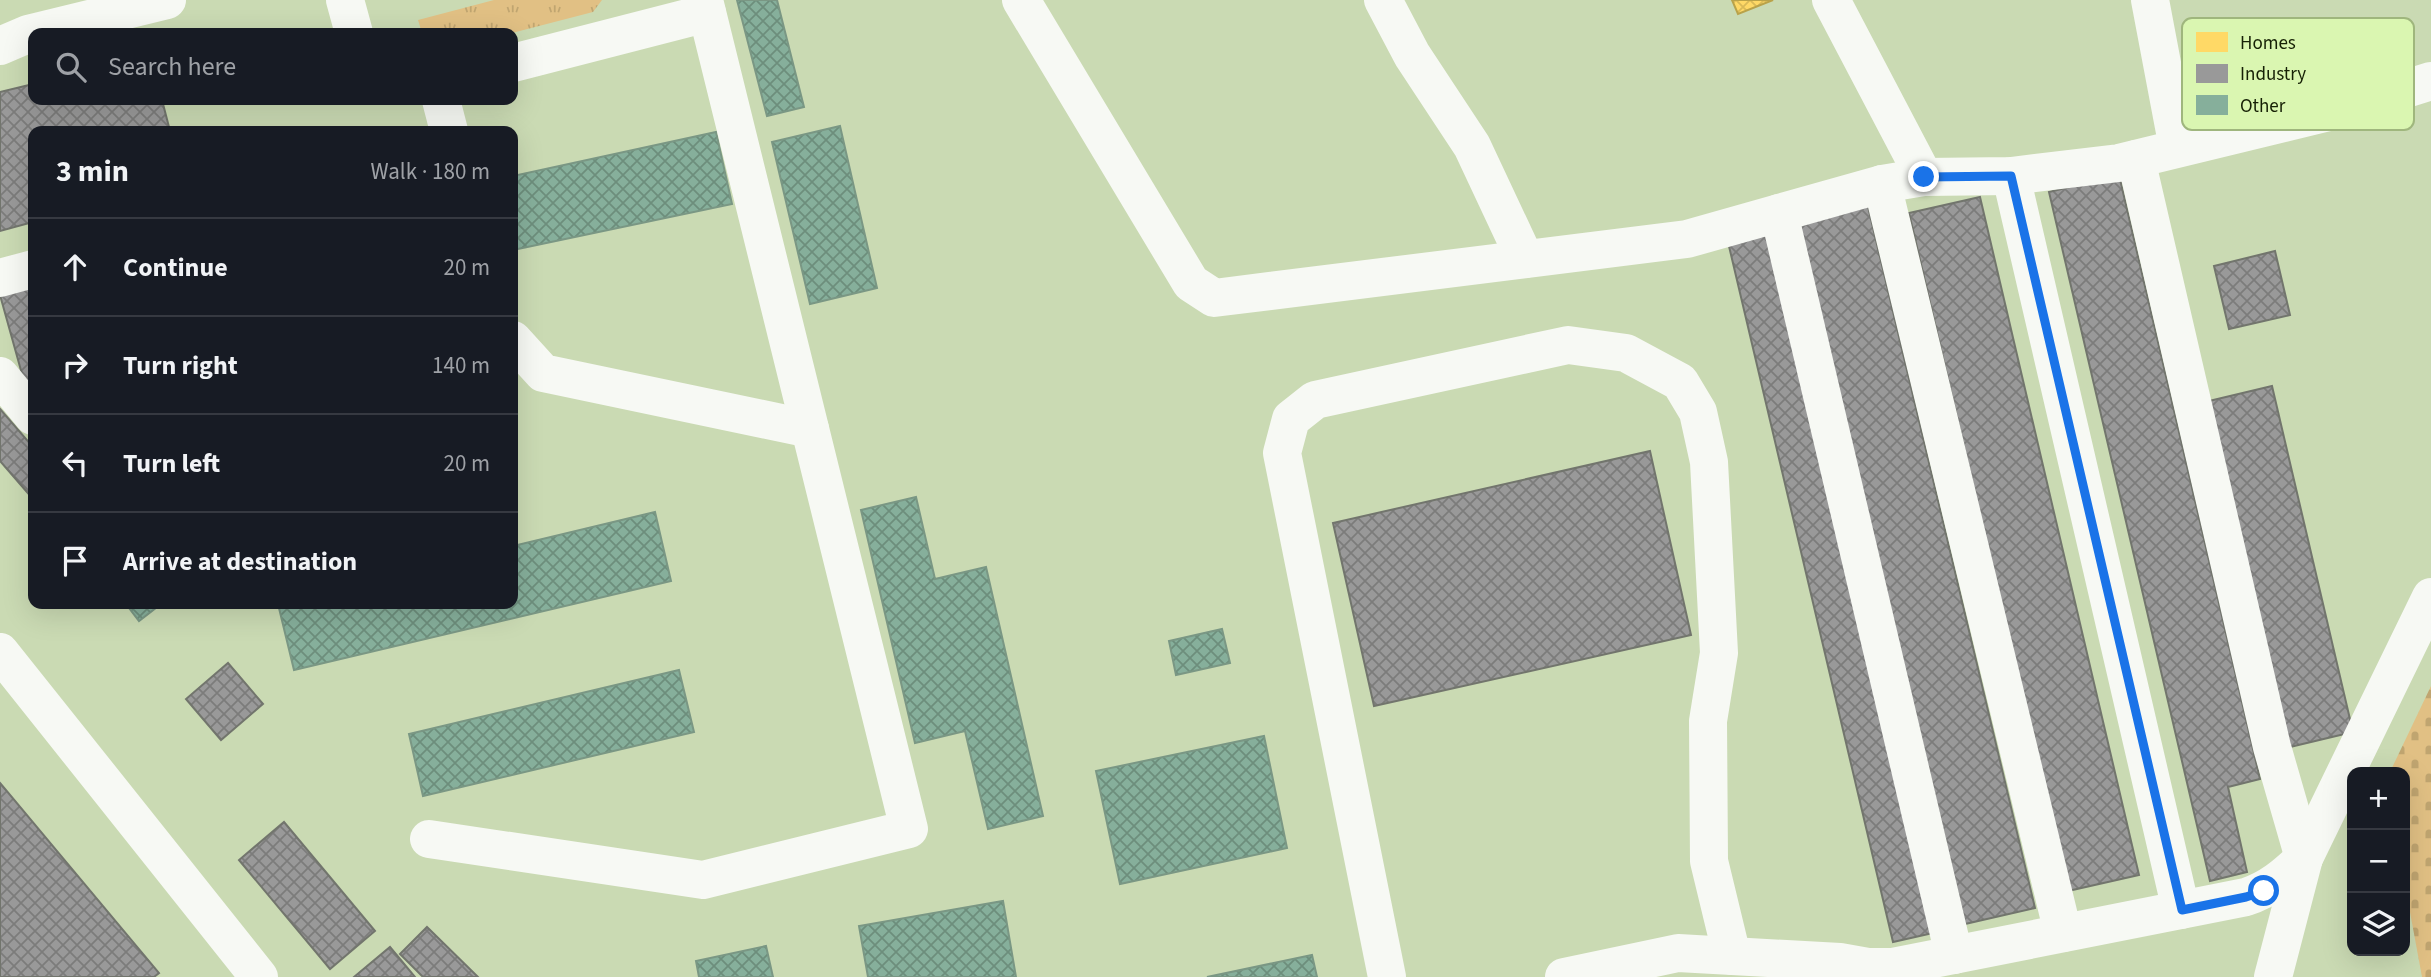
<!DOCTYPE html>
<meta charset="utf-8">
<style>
body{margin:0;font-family:"Source Sans 3",sans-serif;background:#20242c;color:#f1f3f6}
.controls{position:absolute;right:21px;bottom:21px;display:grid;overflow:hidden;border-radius:14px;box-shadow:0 7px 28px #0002}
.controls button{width:63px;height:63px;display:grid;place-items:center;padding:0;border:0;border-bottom:2px solid #363941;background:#171b24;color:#f1f3f6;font:35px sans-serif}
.stop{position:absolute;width:21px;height:21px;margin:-16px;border:5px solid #1a73e8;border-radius:50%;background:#fff}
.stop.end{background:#1a73e8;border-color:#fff;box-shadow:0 2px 7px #0008}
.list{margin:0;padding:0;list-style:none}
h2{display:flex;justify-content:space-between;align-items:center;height:91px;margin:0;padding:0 28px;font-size:30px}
h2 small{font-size:23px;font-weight:400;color:#9ea1a6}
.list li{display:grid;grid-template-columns:46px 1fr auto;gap:21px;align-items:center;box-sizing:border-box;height:98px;padding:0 28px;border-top:2px solid #363941}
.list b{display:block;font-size:26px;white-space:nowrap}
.list em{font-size:23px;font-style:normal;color:#9ea1a6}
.icon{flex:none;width:38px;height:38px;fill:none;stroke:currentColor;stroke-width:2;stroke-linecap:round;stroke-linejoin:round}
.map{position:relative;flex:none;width:2431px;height:977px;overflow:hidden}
.search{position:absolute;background:#171b24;box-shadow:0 7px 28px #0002;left:28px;top:28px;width:490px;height:77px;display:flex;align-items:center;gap:18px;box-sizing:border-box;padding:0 24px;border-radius:14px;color:#9ea1a6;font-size:26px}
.panel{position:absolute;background:#171b24;box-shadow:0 7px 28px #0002;left:28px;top:126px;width:490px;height:483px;border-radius:14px}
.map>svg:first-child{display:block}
.grass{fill:url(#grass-tufts)}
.cemetery{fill:url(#cemetery-stones)}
.homes{fill:url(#homes-cross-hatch);stroke:#b9a249;stroke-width:2}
.industry{fill:url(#industry-cross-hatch);stroke:#72756d;stroke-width:2}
.building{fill:url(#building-cross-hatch);stroke:#7a9784;stroke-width:2}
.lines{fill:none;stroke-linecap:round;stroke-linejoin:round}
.minor{stroke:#f7f9f4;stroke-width:38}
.route{stroke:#1a73e8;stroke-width:9}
.key{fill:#daf6b1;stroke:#9fb67d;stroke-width:2}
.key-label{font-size:19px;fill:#162005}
</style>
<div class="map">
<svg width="2431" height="977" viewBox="0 0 2431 977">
<defs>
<pattern id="grass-tufts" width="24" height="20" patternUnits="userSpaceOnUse" patternTransform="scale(1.75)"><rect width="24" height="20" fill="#e1c084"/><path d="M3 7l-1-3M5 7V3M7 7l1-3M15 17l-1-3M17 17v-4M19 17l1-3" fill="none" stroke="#c0a570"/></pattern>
<pattern id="cemetery-stones" width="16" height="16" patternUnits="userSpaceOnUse" patternTransform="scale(1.75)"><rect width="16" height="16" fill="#e1c084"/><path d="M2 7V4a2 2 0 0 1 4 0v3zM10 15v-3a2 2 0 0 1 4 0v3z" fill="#c0a570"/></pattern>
<pattern id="homes-cross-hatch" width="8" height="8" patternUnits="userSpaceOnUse" patternTransform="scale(1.75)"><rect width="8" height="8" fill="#ffd966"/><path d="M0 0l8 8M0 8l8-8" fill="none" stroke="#daba57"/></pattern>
<pattern id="industry-cross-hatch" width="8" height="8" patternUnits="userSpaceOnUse" patternTransform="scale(1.75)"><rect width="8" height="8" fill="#999"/><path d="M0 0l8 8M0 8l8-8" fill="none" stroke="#7c7c7b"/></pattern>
<pattern id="building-cross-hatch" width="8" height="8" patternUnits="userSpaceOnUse" patternTransform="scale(1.75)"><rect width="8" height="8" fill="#86af9b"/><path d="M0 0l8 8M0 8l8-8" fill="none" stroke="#6d8e7c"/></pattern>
</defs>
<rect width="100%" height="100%" fill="#cadab3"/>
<!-- grass -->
<path class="grass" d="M494 0H602L593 12 512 33H422L418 20Z"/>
<!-- cemetery -->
<path class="cemetery" d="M2431 686V977H2422L2405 885V772H2390Z"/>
<!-- homes -->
<path class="homes" d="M1732 0H1773L1738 14Z"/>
<!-- industry -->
<g class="industry">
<path d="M33 84V100H162L170 131H33V222L0 231V92Z"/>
<path d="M2119 175 2260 779 2228 787 2247 872 2210 881 2049 192Z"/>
<path d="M1980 197 2139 875 2068 891 1909 213Z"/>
<path d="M1866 198 2035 908 1965 924 1797 215Z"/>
<path d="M1769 233 1933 933 1893 942 1728 242Z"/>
<path d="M2275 251 2290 315 2229 329 2214 266Z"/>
<path d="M33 286V390L27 392 0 295Z"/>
<path d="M2272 386 2353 732 2290 747 2209 401Z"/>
<path d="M0 409 33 447V499L0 461Z"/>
<path d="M1650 451 1691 635 1374 706 1333 523Z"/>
<path d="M228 663 263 704 221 740 186 699Z"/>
<path d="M0 783 159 973 154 977H0Z"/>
<path d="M284 822 375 931 330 969 239 860Z"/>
<path d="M427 927 478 977H423L400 954Z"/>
<path d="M390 947 415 977H354Z"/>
</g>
<!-- building -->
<g class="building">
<path d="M737 0H777L804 107 767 116Z"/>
<path d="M840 126 877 288 810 304 772 142Z"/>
<path d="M716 132 732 204 513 250V176Z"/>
<path d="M916 497 935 579 986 567 1043 816 988 829 965 731 915 743 861 510Z"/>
<path d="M655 512 671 581 294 670 278 604H513V546Z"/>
<path d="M126 604H161L139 621Z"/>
<path d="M1222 629 1230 663 1176 675 1169 641Z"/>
<path d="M679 670 694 732 423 796 409 734Z"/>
<path d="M1264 736 1287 848 1120 884 1096 771Z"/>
<path d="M1003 901 1016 977H868L859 926Z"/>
<path d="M766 946 773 977H699L696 961Z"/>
<path d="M1312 955 1317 977H1207Z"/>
</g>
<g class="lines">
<!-- minor -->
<g class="minor">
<path d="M345 0 354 33"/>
<path d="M1021 0 1191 283 1214 298 1687 239 1882 184 1924 177 2011 176 2119 163 2345 108 2431 81"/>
<path d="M1383 0 1412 55 1472 146 1525 259"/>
<path d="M1831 0 1924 177"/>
<path d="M2150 0 2178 148"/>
<path d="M0 46 28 34 167 0"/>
<path d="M513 63 707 13"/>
<path d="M441 100 449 131"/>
<path d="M2136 159 2272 747 2304 858"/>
<path d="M2011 176 2181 910"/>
<path d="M1882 184 2063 933"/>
<path d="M1779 213 1954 955"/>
<path d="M0 278 33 269"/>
<path d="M513 340 543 373 810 429"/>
<path d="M0 376 33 416"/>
<path d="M0 652 259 977"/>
<path d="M429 839 703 880 909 829 704 0"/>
<path d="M1387 977 1282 453 1291 419 1315 400 1568 345 1626 353 1680 382 1698 412 1709 462 1719 653 1708 721 1709 861 1732 956"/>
<path d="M1564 977 1678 953 1840 962 1868 967H1893L2246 897C2270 889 2285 876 2304 858"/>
<path d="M2273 977 2304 858 2431 597"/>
</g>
</g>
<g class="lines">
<!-- route -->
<path class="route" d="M1924 177 2011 176 2182 910 2246 897 2264 891"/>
</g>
<!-- legend -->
<rect x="2182" y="18" width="232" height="112" rx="10" class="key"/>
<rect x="2196" y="32" width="32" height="20" fill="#ffd966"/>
<rect x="2196" y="64" width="32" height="19" fill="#999"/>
<rect x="2196" y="95" width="32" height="20" fill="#86af9b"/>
<g class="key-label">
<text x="2240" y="49">Homes</text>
<text x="2240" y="80">Industry</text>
<text x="2240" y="112">Other</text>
</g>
</svg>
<div class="controls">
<button>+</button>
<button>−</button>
<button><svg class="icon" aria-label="layers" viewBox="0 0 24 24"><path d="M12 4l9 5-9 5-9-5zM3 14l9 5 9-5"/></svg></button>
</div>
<div class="stop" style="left:2264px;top:891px"></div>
<div class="stop end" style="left:1924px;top:177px"></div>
<div class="search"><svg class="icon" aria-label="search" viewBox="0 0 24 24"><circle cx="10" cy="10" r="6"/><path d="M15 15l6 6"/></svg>Search here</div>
<section class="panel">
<h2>3 min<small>Walk · 180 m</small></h2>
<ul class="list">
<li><svg class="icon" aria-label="ahead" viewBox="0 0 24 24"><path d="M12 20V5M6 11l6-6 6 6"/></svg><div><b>Continue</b></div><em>20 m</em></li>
<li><svg class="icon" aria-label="right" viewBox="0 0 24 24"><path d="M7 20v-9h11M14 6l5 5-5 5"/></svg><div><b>Turn right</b></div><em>140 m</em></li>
<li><svg class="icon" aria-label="left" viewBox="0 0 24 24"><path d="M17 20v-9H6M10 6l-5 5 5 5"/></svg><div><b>Turn left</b></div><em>20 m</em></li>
<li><svg class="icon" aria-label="arrive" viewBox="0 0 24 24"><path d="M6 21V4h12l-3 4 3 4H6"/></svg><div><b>Arrive at destination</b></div></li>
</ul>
</section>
</div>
